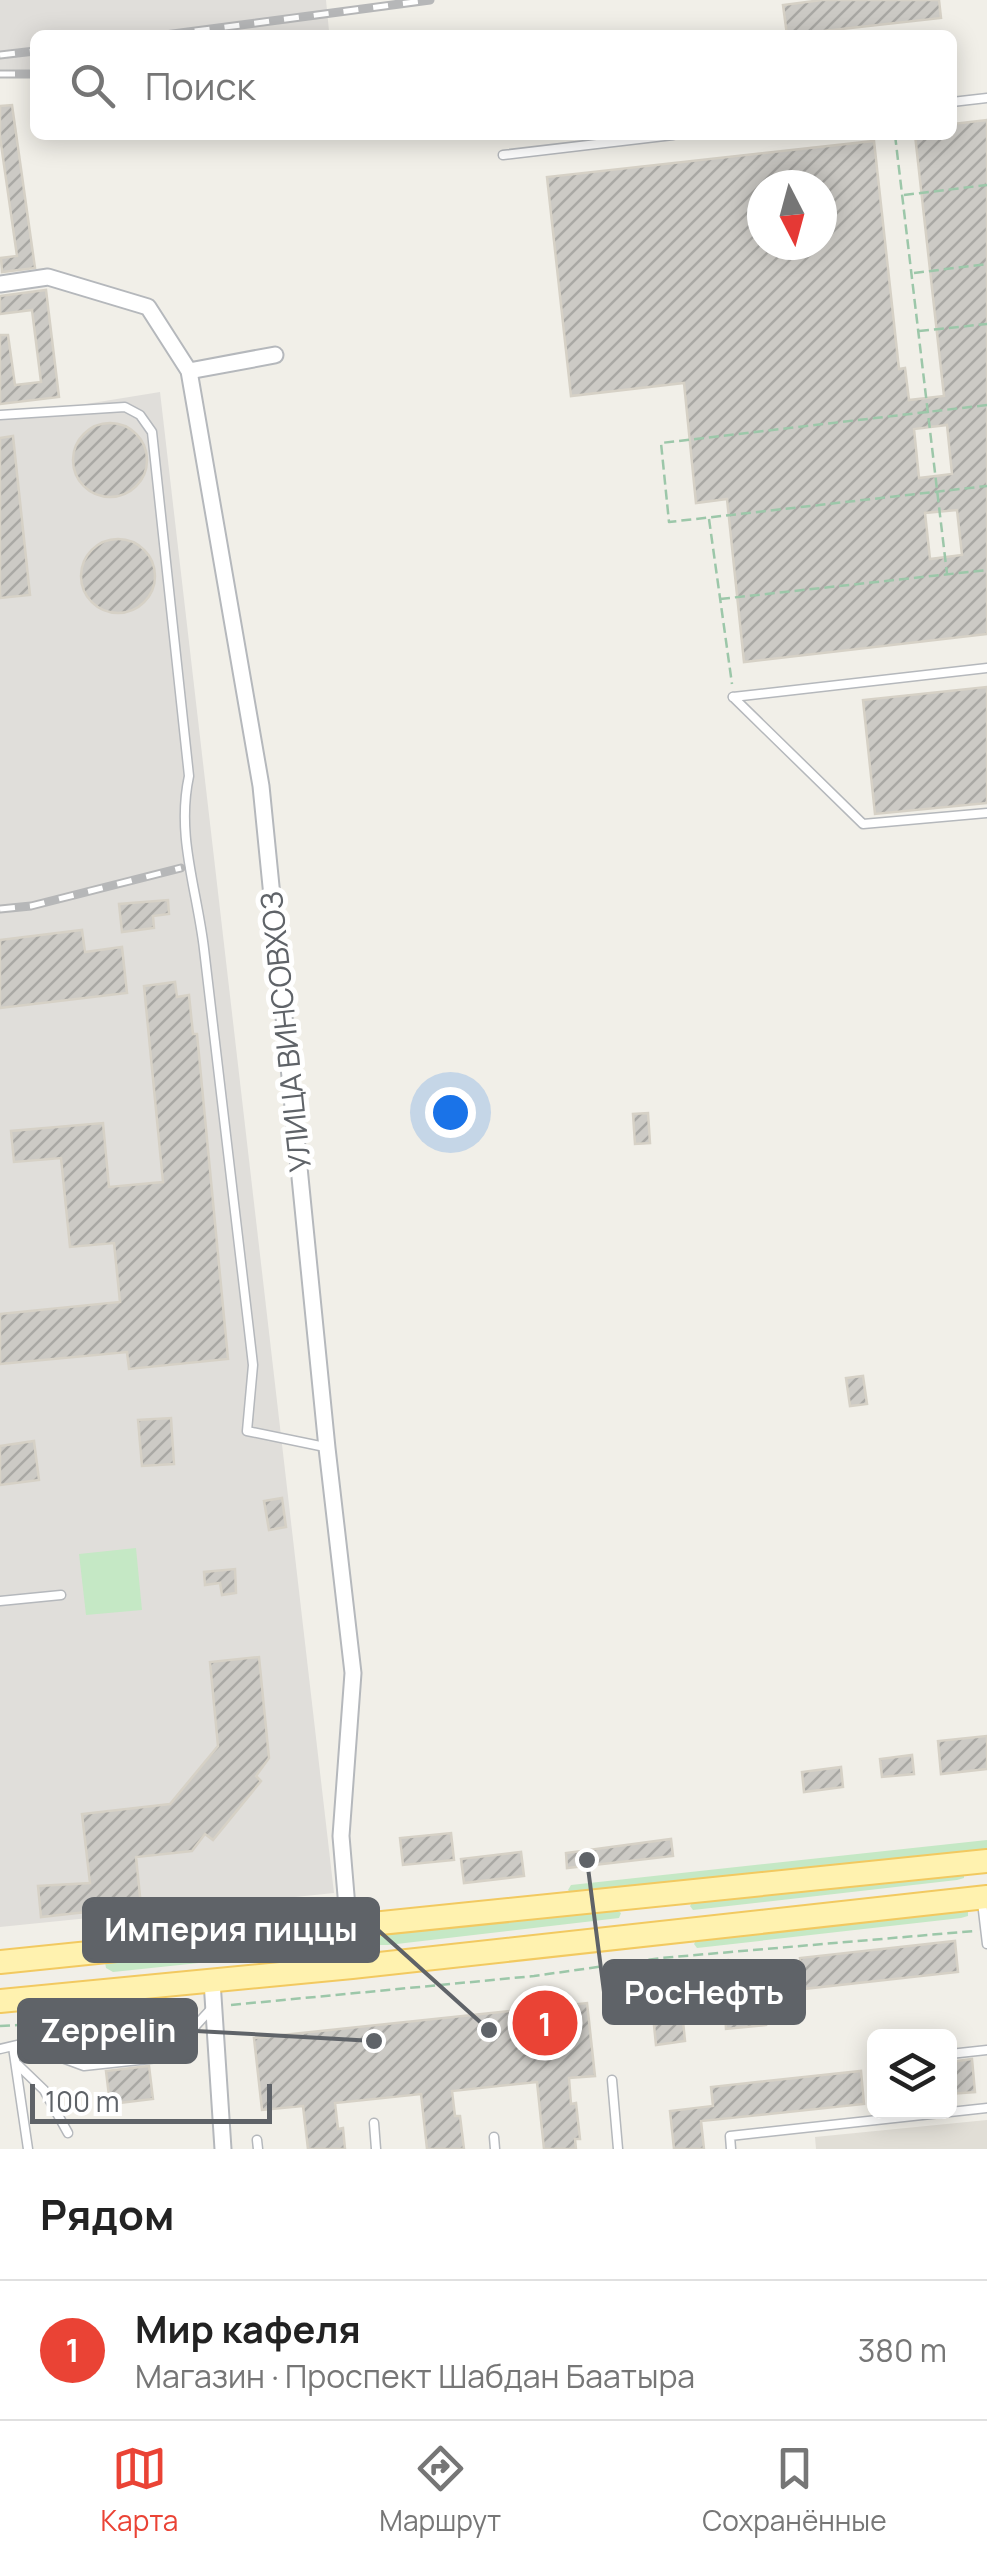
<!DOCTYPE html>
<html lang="ru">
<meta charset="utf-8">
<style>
body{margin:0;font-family:Manrope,sans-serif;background:#f6f6f6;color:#222}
.controls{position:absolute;right:30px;bottom:30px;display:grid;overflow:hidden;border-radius:15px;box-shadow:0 5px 25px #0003}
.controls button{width:90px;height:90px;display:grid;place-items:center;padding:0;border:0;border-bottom:2px solid #e0e0e0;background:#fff;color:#222;font:50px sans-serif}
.compass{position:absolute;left:747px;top:170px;width:90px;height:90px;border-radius:50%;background:#fff;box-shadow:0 5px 25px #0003;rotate:174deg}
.scale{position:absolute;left:30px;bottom:25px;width:242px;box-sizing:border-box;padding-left:10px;border:5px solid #5f6368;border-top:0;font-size:28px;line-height:35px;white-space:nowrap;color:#5f6368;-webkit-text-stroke:8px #fff;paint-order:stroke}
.you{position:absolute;left:450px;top:1112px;width:35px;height:35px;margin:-25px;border:8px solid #fff;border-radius:50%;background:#1a73e8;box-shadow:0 0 0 15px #1a73e833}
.badge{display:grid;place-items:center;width:65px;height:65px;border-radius:50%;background:#ea4335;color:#fff;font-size:32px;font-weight:700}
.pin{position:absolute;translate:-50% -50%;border:5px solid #fff;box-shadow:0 2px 10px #0006}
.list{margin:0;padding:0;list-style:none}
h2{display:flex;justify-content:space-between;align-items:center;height:130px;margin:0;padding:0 40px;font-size:42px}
h2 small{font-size:32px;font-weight:400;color:#767676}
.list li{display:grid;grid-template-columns:65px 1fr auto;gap:30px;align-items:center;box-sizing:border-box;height:140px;padding:0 40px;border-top:2px solid #e0e0e0}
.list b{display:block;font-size:38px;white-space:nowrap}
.list p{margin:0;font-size:32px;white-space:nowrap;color:#767676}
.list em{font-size:32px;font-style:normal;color:#767676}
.icon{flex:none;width:55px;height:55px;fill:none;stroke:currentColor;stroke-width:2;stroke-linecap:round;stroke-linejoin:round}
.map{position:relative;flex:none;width:987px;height:2149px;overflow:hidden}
.search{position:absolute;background:#fff;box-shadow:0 5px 25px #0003;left:30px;right:30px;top:30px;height:110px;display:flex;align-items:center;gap:25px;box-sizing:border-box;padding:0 35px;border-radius:15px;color:#767676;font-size:38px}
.sheet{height:270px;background:#fff}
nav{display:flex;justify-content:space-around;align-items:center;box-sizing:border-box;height:140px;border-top:2px solid #e0e0e0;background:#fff;font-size:28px;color:#767676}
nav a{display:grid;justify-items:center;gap:5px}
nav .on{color:#ea4335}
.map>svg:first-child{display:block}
.industrial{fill:#e0deda}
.education{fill:#e1ded6}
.grass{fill:#c5e8c5}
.building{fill:url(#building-hatch);stroke:#d6d1c6;stroke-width:2.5;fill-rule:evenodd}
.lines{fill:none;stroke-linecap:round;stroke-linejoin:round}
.lane-casing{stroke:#b5b8bc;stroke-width:11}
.street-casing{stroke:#b5b8bc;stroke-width:19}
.primary-casing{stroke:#f2c960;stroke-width:26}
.path{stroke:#9cc7a9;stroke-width:2.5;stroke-dasharray:10 5;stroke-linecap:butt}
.lane{stroke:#fff;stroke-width:8}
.street{stroke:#fff;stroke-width:15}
.primary{stroke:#fff2af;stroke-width:22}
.rail-casing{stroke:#b6b7b8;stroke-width:9}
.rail{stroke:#fff;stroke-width:5;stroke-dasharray:15;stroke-linecap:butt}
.labels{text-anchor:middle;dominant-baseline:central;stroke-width:10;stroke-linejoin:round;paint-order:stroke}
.street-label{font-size:30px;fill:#5f6368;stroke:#fff}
.leader{fill:none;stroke:#5f6368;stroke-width:4}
.callout-dot{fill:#5f6368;stroke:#fff;stroke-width:4}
.callout{fill:#5f6368;stroke:#5f6368;stroke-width:4}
.callout-label{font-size:32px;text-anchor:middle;font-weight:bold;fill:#fff}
</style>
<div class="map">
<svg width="987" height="2149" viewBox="0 0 987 2149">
<defs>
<pattern id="building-hatch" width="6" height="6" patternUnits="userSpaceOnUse" patternTransform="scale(2.5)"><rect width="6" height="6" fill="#cccac5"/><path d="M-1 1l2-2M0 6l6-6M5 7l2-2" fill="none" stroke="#a9a8a4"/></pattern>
</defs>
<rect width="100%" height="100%" fill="#f1efe8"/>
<!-- industrial -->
<g class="industrial">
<path d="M0 0H326L329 31 301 35H35V69L0 74Z"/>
<path d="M160 392 334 1893 0 1927V418Z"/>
</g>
<!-- education -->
<path class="education" d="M987 2120V2149H816L815 2137Z"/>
<!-- grass -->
<g class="grass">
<path d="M136 1548 142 1610 86 1615 79 1554Z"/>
<path d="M987 1840V1850L572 1894 568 1890 571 1885Z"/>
<path d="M964 1871V1878L957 1880 693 1910 690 1906 693 1901Z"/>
<path d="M968 1909V1916L961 1918 697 1948 694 1944 697 1939Z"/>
<path d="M618 1911 621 1913 619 1918 388 1945H380L375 1939 376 1934Z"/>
<path d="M272 1943V1954L266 1956 113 1972 106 1968 105 1962Z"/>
</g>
<!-- building -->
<g class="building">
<path d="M822 0H939L941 18 787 35 783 5Z"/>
<path d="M12 105 35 268 2 272 1 258 17 256 0 137V106Z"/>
<path d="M987 120V634L744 662 727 499 696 503 684 383 571 396 547 177 874 141 899 369 905 368 909 400 944 396 915 135H952V124ZM762 185H822V245H762ZM947 425 952 474 919 478 914 429ZM957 510 962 555 930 559 925 513Z"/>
<path d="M46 290 59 397 0 404V335H8L15 385 41 382 32 310 0 314V296Z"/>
<circle cx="110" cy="460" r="37"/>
<path d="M13 436 30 595 0 598V438Z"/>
<circle cx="118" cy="576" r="37"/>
<path d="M987 687V803L875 814 863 700Z"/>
<path d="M168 900 169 914 153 916 154 928 122 932 119 904Z"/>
<path d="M82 930 85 952 122 947 127 993 0 1008V940Z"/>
<path d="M175 982 177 997 189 995 193 1034H197L228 1359 129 1369 127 1352 0 1364V1314L120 1302 114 1243 70 1247 61 1158 14 1162 11 1131 103 1123 109 1187 163 1182 144 986Z"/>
<path d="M648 1113 650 1143 635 1144 633 1114Z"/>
<path d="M863 1376 867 1404 850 1406 846 1378Z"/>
<path d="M171 1418 174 1464 142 1466 138 1420Z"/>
<path d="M34 1441 39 1480 0 1485V1446Z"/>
<path d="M282 1498 286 1527 269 1530 264 1501Z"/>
<path d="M235 1569 236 1593 222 1595 220 1583 205 1585 204 1572Z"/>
<path d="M259 1657 269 1758 256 1776 261 1781 213 1840 205 1834 192 1851 136 1857 141 1906 41 1917 38 1886 90 1883 82 1814 170 1804 218 1746 210 1662Z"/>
<path d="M987 1736V1769L941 1774 938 1741Z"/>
<path d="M912 1755 914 1774 882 1777 880 1759Z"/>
<path d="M841 1767 843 1787 804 1792 802 1772Z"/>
<path d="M451 1833 454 1860 403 1865 400 1838Z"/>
<path d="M671 1839 673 1856 567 1868 566 1853Z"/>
<path d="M521 1852 524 1876 464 1883 461 1859Z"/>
<path d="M955 1941 958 1972 803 1989 800 1958Z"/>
<path d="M728 1960 732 2001 684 2006 680 1965Z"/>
<path d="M587 2003 595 2076 569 2078 571 2104 576 2103 580 2139H575L576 2149H544L537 2082 452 2091 455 2116H460L464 2149H427L421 2094 335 2103 338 2129 343 2128 345 2149H308L303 2106 262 2110 254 2038Z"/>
<path d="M764 2007 766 2025 726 2029 725 2011Z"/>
<path d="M682 2011 685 2041 656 2045 653 2015Z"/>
<path d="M972 2059 975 2092 950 2094V2062Z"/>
<path d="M149 2066 153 2099 110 2104 106 2071Z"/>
<path d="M861 2071 864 2104 701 2121 704 2149H674L670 2111 713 2106 711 2087Z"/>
</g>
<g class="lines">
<defs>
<g id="lane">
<path d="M952 102 987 98"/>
<path d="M503 155 673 135"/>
<path d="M0 415 125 407 140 415 152 432 189 776C176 836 197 889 204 949 220 1087 237 1226 253 1365L247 1431 325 1447"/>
<path d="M733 697 863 824 987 813"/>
<path d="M733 697 987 668"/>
<path d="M0 1601 61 1595"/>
<path d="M982 1902 987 1944"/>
<path d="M27 2003 35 2048 84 2066 167 2057 211 2009"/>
<path d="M13 2047 28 2149"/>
<path d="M0 2049 34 2041 190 2032"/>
<path d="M950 2054 987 2050"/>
<path d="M18 2065 44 2090 68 2133"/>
<path d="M612 2080 618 2149"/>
<path d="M374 2123 376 2149"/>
<path d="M494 2137 495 2149"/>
<path d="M257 2140 258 2149"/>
<path d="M731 2149 730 2136 987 2108"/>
</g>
<g id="street">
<path d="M0 284 48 277 148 307 189 371 261 786 327 1448 353 1673 341 1836 352 1967"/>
<path d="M189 371 275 355"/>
<path d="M212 1981 223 2149"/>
</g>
<g id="primary">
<path d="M0 1962 987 1861"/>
<path d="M0 2001 352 1967 987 1897"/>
</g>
</defs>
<!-- lane casing -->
<use href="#lane" class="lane-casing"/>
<!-- street casing -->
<use href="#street" class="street-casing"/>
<!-- primary casing -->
<use href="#primary" class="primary-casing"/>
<!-- path -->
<g class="path">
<path d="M895 135 947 574"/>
<path d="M904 195 987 185"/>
<path d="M914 273 987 264"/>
<path d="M919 331 987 324"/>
<path d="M987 405 661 443 669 522 987 486"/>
<path d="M709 519 732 684"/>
<path d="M720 599 987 570"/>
<path d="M231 2005 534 1976 661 1958 974 1931"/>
<path d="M41 2022 193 2008"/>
<path d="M0 2026 18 2025"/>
</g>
<!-- lane -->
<use href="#lane" class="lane"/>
<!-- street -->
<use href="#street" class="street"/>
<!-- primary -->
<use href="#primary" class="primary"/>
<defs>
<g id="rail">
<path d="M165 35 430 0"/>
<path d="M0 55 35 51"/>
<path d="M0 74H35"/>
<path d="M0 909 31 906 181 868"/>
</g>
</defs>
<!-- rail casing -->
<use href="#rail" class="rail-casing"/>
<!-- rail -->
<use href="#rail" class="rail"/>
</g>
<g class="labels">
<!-- street labels -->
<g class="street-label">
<text transform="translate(285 1032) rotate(-96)">УЛИЦА ВИНСОВХОЗ</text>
</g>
</g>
<!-- callouts -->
<path class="leader" d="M489 2030L378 1930M587 1860L604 1992M374 2041L196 2031"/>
<g class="callout-dot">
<circle cx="489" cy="2030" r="10"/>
<circle cx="587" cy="1860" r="10"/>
<circle cx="374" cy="2041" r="10"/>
</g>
<g class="callout">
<rect x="84" y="1899" width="294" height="62" rx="10"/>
<rect x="604" y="1961" width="200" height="62" rx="10"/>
<rect x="19" y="2000" width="177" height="62" rx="10"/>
</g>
<g class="callout-label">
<text x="231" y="1941">Империя пиццы</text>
<text x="704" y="2004">РосНефть</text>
<text x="108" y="2042">Zeppelin</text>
</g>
</svg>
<div class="controls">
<button><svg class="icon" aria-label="layers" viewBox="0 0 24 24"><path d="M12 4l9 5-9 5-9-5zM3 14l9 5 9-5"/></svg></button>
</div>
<svg class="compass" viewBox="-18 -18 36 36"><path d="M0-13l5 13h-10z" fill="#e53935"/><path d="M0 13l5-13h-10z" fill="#767676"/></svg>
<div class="scale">100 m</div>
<div class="you"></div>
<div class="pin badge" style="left:545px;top:2023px">1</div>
<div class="search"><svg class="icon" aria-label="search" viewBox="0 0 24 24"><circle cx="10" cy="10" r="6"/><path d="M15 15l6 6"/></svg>Поиск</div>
</div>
<section class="sheet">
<h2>Рядом<small></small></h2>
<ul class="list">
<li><span class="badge">1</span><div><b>Мир кафеля</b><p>Магазин · Проспект Шабдан Баатыра</p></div><em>380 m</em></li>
</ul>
</section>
<nav>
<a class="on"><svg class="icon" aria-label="map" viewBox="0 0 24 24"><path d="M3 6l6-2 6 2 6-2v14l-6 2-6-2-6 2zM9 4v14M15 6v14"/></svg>Карта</a>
<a><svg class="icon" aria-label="directions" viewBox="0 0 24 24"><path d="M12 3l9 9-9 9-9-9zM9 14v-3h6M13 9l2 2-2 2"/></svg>Маршрут</a>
<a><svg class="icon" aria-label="saved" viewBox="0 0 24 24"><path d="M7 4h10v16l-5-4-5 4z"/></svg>Сохранённые</a>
</nav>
